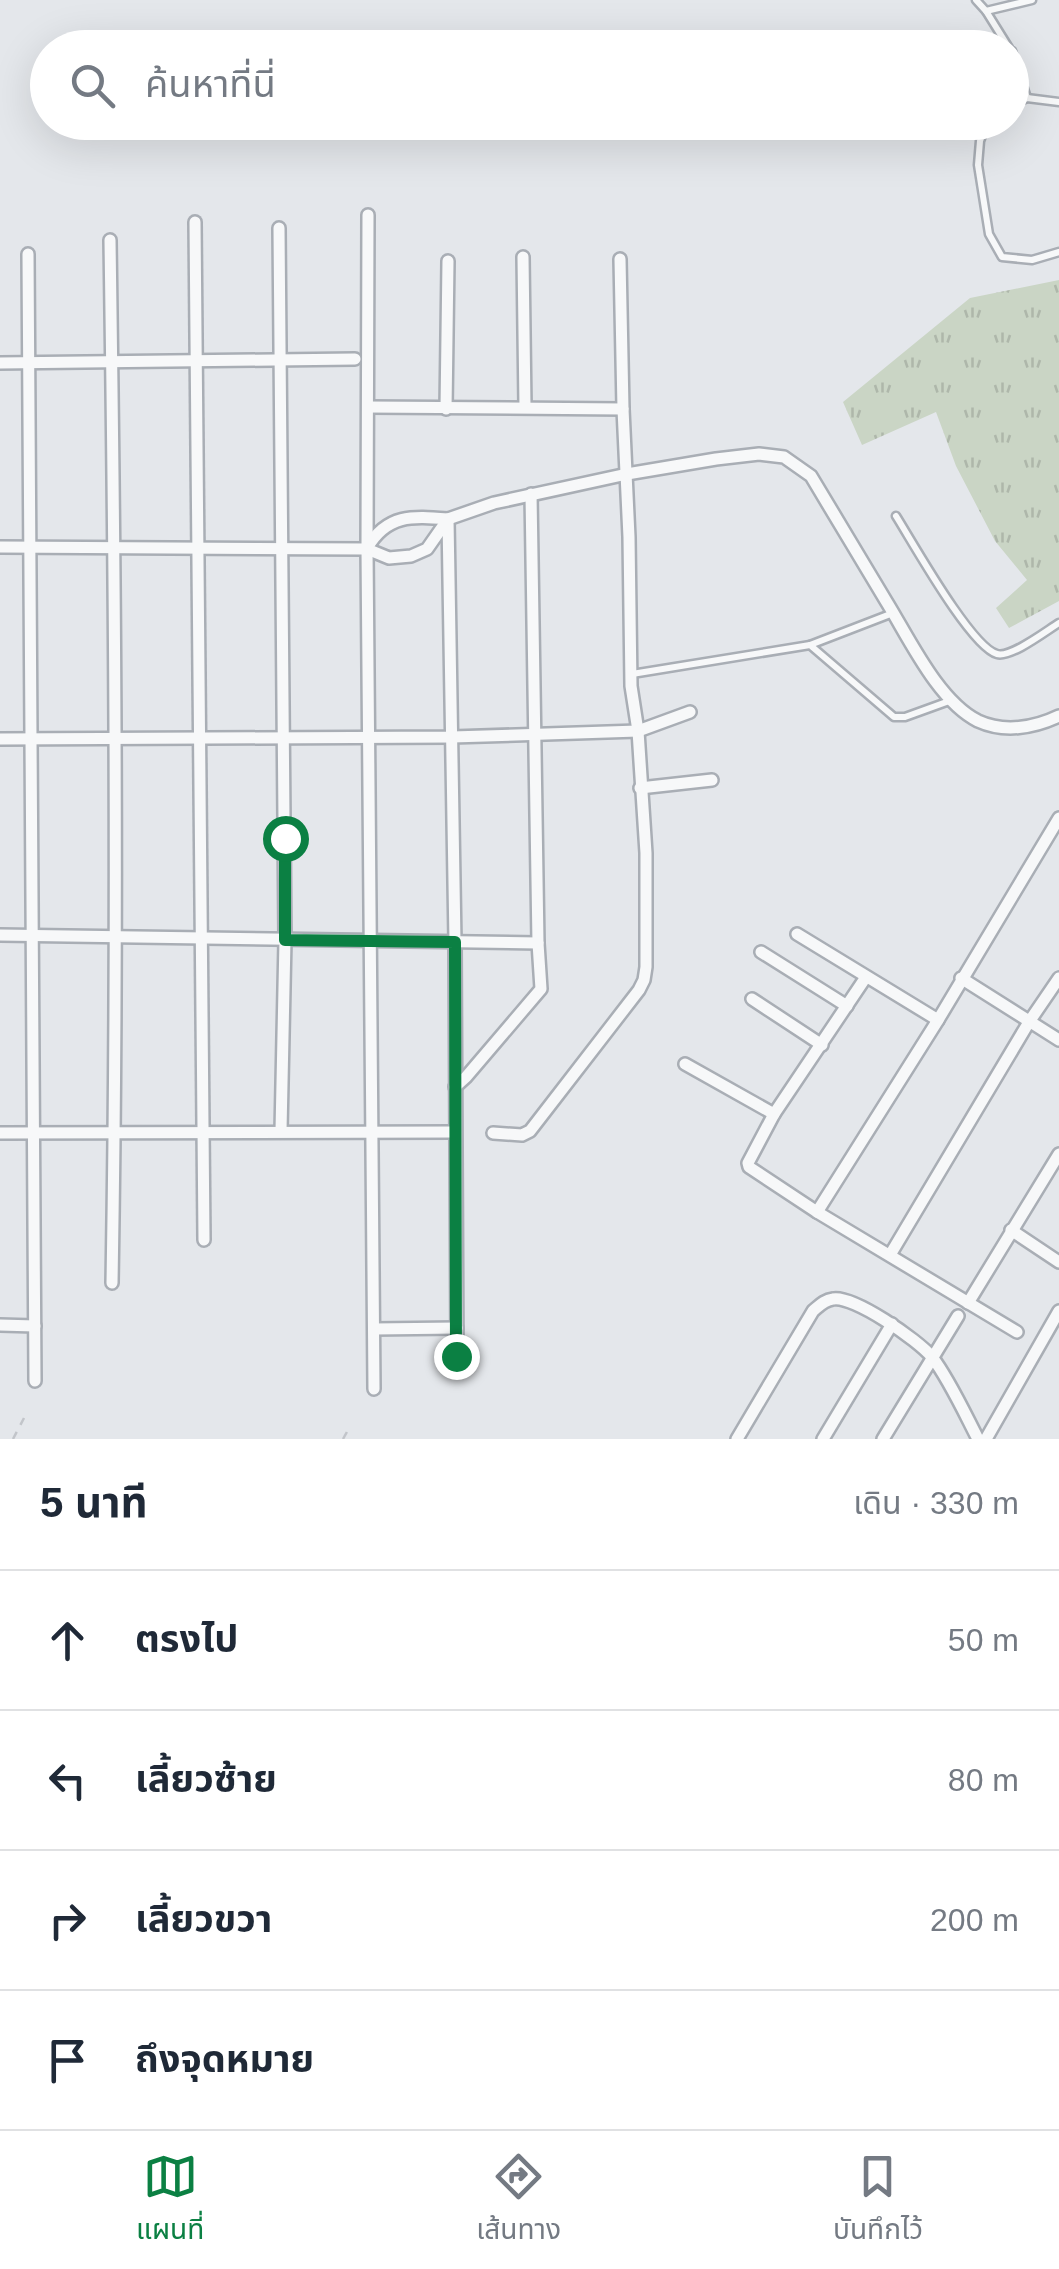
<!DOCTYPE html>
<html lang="th">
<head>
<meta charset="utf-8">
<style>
	:root { --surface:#fff; --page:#f6f6f7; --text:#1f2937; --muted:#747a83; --line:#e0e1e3; --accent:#0b8043 }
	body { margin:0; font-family:Arial,"Noto Sans Thai",sans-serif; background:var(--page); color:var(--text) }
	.stop { position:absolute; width:30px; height:30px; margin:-22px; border:8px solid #0b8043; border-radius:50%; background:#fff }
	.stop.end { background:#0b8043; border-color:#fff; box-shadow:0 2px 10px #0008 }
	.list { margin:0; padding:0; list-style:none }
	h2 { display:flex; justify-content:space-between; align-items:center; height:130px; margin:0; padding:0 40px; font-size:42px }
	h2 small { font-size:32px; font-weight:400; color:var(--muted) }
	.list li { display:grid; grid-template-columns:65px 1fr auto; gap:30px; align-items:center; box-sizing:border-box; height:140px; padding:0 40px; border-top:2px solid var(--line) }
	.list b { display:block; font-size:38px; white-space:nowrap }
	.list em { font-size:32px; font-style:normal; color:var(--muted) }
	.icon { flex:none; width:55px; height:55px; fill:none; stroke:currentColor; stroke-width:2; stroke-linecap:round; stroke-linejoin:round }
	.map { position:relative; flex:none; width:1059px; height:1439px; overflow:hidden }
	.search { position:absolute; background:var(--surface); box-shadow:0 10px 40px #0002; left:30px; right:30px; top:30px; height:110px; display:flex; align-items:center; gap:25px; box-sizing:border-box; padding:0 35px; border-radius:55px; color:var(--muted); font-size:38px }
	.sheet { height:690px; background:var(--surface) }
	nav { display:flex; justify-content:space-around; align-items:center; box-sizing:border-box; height:140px; border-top:2px solid var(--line); background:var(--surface); font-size:28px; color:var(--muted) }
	nav a { display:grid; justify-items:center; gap:5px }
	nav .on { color:var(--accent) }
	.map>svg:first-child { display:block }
	.grass { fill:url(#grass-tufts) }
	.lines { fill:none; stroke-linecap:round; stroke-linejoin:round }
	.lane-casing { stroke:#a9aeb5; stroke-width:11 }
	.street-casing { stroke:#a9aeb5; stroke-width:16 }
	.path { stroke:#c2c5ca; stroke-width:2.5; stroke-dasharray:8 8; stroke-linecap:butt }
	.lane { stroke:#f7f8f9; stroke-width:6 }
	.street { stroke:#f7f8f9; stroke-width:11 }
	.route { stroke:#0b8043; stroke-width:12 }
</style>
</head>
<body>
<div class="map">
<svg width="1059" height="1439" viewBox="0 0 1059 1439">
	<defs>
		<pattern id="grass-tufts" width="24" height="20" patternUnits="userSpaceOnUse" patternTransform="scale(2.5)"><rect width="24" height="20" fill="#cad5c5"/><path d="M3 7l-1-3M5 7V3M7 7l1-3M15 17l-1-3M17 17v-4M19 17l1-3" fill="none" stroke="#aeb7aa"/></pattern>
	</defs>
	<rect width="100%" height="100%" fill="#e4e7eb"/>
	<path class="grass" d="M1059,280v321l-50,27 -13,-20 31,-28 -32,-39 -39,-75 -20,-54 -74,33 -19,-43 127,-104z"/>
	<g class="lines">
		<defs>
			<g id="lane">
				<path d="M976,0l10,11 23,37"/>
				<path d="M986,11l46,-11"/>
				<path d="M1012,51l15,47"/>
				<path d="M1012,105l15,-7 32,4"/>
				<path d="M987,122l-7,19 -2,24 11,69 13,23 30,3 27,-8"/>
				<path d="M896,516c17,27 75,131 101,138 14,4 49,-23 62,-31"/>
				<path d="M810,645l83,-32"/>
				<path d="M632,674l178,-29 84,72h11l47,-17"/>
			</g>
			<g id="street">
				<path d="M368,215l-1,334 7,840"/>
				<path d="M195,222l9,1018"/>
				<path d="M279,228l6,712 -4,191"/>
				<path d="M110,240c5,347 8,695 2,1043"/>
				<path d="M28,254l7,1127"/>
				<path d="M523,257l2,150"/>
				<path d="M0,363l355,-4"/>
				<path d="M368,407l255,2"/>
				<path d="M446,409l2,-148"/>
				<path d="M0,547l367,2 22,9 22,-2 16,-7 21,-30 46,-16 133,-29 89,-15 43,-5 25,3 27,19c25,42 50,83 75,125 23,37 52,100 92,120 26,12 56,7 81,-5"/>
				<path d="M367,548c20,-34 45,-32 81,-29l7,423 2,414"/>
				<path d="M0,739l452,-2 186,-6 52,-19"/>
				<path d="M640,788l72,-8"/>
				<path d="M797,934l141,86"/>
				<path d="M0,935l538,8"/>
				<path d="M761,952l86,54"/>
				<path d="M866,977l-92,137 -26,49 1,4 68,45 200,120"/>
				<path d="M961,978l98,62"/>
				<path d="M752,999l70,46"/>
				<path d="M685,1064l89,50"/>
				<path d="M455,1087l11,-10 75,-88 -3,-46 -7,-449"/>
				<path d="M0,1133l455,-1"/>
				<path d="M493,1133l29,2 8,-4 109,-141 5,-10 2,-13v-114l-8,-122 -7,-45 -2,-149 -6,-128 -3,-150"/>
				<path d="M817,1212l121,-192 121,-202"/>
				<path d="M1011,1230l48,32"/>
				<path d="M890,1255l139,-233 30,-44"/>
				<path d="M968,1303l91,-149"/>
				<path d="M0,1325l35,1"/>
				<path d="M374,1329l83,-1"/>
				<path d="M737,1439l76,-128c6,-5 11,-11 20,-12 20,-4 85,41 99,58 17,22 33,57 46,82"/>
				<path d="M823,1439l69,-115"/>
				<path d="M883,1439l75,-123"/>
				<path d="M986,1439l73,-128"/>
			</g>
		</defs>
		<use href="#lane" class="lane-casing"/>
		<use href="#street" class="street-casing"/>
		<g class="path">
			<path d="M13,1439l11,-21"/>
			<path d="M343,1439l5,-9"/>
		</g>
		<use href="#lane" class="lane"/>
		<use href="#street" class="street"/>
	</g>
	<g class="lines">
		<path class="route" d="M285,838v102l170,2 1,414"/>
	</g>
</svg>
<div class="stop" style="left:285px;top:838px"></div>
<div class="stop end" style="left:456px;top:1356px"></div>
<div class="search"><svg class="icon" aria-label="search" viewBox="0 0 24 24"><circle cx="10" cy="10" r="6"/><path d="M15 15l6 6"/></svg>ค้นหาที่นี่</div>
</div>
<section class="sheet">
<h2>5 นาที<small>เดิน · 330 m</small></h2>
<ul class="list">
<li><svg class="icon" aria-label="ahead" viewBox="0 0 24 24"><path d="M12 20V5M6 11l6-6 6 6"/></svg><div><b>ตรงไป</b></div><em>50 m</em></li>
<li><svg class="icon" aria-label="left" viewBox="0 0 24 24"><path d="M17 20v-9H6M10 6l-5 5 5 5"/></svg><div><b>เลี้ยวซ้าย</b></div><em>80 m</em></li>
<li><svg class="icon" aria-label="right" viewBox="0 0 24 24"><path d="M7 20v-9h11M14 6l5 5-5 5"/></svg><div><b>เลี้ยวขวา</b></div><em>200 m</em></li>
<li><svg class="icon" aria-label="arrive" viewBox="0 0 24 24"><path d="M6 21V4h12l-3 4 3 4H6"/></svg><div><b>ถึงจุดหมาย</b></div></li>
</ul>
</section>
<nav>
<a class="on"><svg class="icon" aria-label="map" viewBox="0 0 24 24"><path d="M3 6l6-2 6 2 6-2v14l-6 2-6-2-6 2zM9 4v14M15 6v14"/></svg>แผนที่</a>
<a><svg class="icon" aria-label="directions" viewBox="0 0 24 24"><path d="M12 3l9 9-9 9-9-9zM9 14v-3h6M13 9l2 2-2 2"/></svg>เส้นทาง</a>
<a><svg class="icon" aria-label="saved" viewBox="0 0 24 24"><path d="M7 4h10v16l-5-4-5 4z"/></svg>บันทึกไว้</a>
</nav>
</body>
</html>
